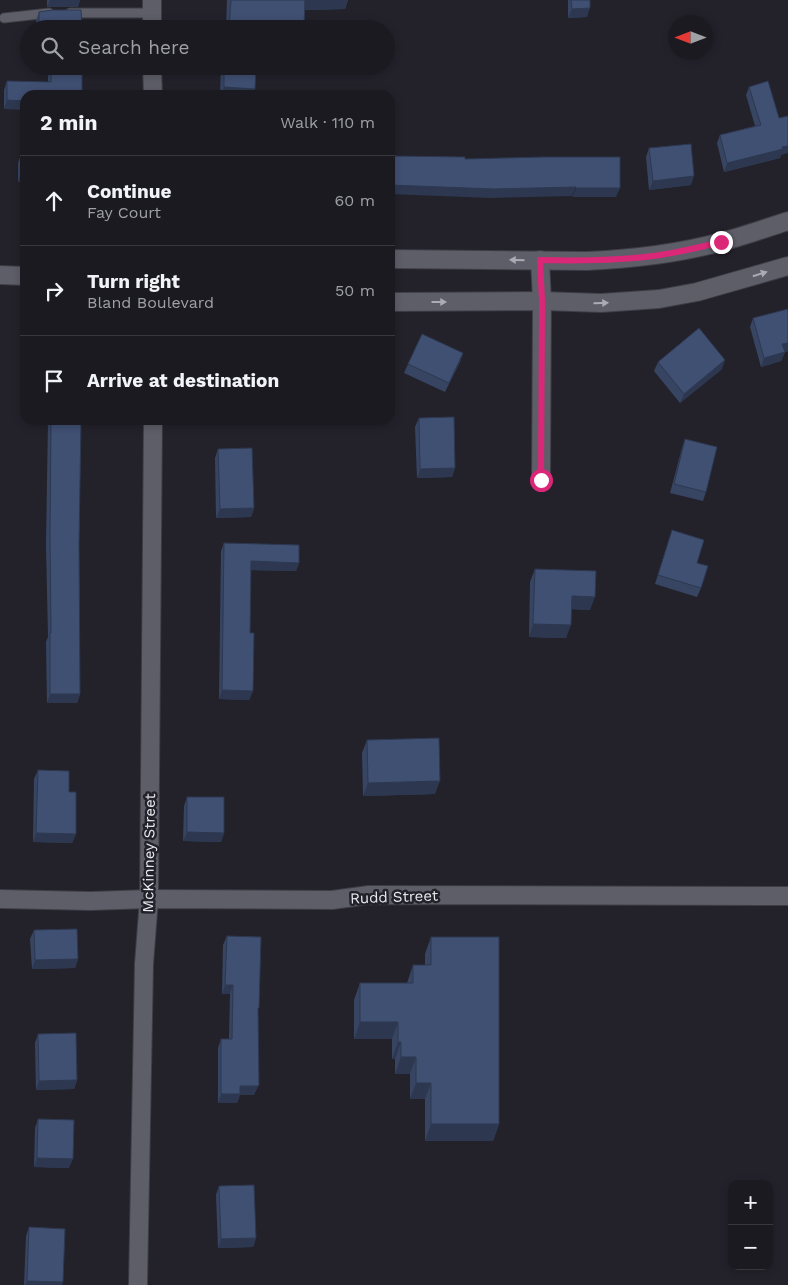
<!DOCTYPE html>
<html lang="en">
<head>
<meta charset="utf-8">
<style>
	:root { --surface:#1a1a20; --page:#27272d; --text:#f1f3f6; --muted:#9fa1a5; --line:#38383e }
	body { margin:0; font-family:"Work Sans",sans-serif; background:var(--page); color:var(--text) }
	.controls { position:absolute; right:15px; bottom:15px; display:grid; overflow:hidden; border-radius:10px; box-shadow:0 2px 8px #0003 }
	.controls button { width:45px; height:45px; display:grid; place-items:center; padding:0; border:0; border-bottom:1px solid var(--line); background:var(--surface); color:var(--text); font:25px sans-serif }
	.compass { position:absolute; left:668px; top:15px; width:45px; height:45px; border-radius:50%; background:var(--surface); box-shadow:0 2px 8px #0003; rotate:270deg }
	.stop { position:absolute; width:15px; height:15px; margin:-11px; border:4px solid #db2777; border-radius:50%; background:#fff }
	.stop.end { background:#db2777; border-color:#fff; box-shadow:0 1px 5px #0008 }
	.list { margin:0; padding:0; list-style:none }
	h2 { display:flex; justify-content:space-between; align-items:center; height:65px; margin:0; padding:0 20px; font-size:21px }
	h2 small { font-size:16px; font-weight:400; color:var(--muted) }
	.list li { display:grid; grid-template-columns:32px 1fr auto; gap:15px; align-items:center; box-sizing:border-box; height:90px; padding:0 20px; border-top:1px solid var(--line) }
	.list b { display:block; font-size:19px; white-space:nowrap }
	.list p { margin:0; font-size:16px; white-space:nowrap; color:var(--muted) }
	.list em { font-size:16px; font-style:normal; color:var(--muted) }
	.icon { flex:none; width:28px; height:28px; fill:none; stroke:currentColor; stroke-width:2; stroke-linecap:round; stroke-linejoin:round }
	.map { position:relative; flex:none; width:788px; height:1285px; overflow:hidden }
	.search { position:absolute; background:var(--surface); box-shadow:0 2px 8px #0003; left:20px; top:20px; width:375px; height:55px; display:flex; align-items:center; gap:12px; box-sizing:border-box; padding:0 18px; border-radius:28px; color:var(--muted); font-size:19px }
	.panel { position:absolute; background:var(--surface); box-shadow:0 2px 8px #0003; left:20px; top:90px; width:375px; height:335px; border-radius:15px }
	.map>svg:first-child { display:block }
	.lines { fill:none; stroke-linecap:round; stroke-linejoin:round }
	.lane-casing { stroke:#3d3d45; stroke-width:11 }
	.street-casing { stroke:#3d3d45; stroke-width:20 }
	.lane { stroke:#5e5e69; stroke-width:9 }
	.street { stroke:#5e5e69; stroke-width:18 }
	.wall { fill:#374563 }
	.shaded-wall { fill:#2d3850 }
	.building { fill:#405073; stroke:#2d3850 }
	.oneway { fill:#ababb4 }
	.route { stroke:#db2777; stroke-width:6 }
	.labels { text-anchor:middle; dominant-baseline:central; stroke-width:5; stroke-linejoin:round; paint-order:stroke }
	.street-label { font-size:15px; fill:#eaeaf1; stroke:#23222b }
</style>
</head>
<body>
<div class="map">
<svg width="788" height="1285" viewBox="0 0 788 1285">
	<rect width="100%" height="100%" fill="#23222b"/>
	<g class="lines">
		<defs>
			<g id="lane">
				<path d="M70,13h82"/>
				<path d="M4,18l45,-5"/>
			</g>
			<g id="street">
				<path d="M152,0v29"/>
				<path d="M152,66l1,29"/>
				<path d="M390,259l197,2c45,-2 90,-7 134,-19 23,-6 45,-14 67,-21"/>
				<path d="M540,260l2,41 -1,179"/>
				<path d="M0,275l25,1"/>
				<path d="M390,302l152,-1 59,2 58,-4 38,-7 91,-26"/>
				<path d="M0,899l91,2 58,-2 183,1 37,-5 419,1"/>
				<path d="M138,1285l6,-321 5,-65 4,-479"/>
			</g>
		</defs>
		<use href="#lane" class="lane-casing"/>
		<use href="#street" class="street-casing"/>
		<use href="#lane" class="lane"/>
		<use href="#street" class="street"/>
	</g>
	<g class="wall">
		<path d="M47,0h33l-2,7h-31z"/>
		<path d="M227,0h121l-3,9 -40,1 -1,16 -1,3h-77z"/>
		<path d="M568,0h22l-3,17 -19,1z"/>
		<path d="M39,12l43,17h-46v-8z"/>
		<path d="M48,66h34l-78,43v-19l3,-9 41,1z"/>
		<path d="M221,66h35l-4,29h-32z"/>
		<path d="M749,87l32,68 -1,3 -56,14 -7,-29 3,-8 35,-9 -9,-31z"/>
		<path d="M649,148l42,37 -42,5 -3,-33z"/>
		<path d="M21,154l4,28h-7v-19z"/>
		<path d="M788,309v42l-3,1 -4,9 -20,6 -11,-40 3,-9z"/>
		<path d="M463,353l-3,9 -15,30 -41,-19 4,-9z"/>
		<path d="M658,362l64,7 -42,34 -26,-32z"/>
		<path d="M419,418l36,50 -3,9 -35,1 -2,-51z"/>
		<path d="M48,420h33l-2,124 1,150 -3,9h-30l-1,-61 2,-5 -2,-92z"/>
		<path d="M685,439l21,53 -3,9 -33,-8 12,-45z"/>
		<path d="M218,449l36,59 -3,9 -35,1 -1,-60z"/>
		<path d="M672,530l25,33 4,25 -4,9 -42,-13z"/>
		<path d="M224,543l75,20 -3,8 -45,-1 -1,63 3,58 -4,9 -30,-1 2,-148z"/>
		<path d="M535,569l55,41 -18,-1 -6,29 -37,-1 1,-55z"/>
		<path d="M367,740l68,54 -72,2 -1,-43z"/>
		<path d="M38,770l31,22 7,42 -4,9 -39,-1 1,-63z"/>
		<path d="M187,797l37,36 -3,9 -38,-1 1,-35z"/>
		<path d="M34,930l44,29 -3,9 -43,1 -2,-30z"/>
		<path d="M227,936l31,77 -4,82h-14l-3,8h-19v-55l3,-9h8l1,-45h-8l1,-49z"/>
		<path d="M431,937l68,187 -6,17h-68v-42h-15v-25h-15v-15h-3v-20h-38v-39l6,-17h47l6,-18h12v-11z"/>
		<path d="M38,1034l39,46 -3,9 -38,1 -1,-47z"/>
		<path d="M38,1119l31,49 -35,-1 1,-39z"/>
		<path d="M219,1186l37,52 -3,9 -35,1 -2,-53z"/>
		<path d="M29,1227l34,55 -1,3h-38l2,-49z"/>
	</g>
	<g class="shaded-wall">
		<path d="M50,0h30l-2,7h-31z"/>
		<path d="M305,0h43l-3,9 -44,1z"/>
		<path d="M590,8l-3,9 -19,1 4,-9z"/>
		<path d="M257,24l47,2 -1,3h-47z"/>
		<path d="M224,87l31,2 -3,6h-31z"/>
		<path d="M7,100l18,1v9l-21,-1z"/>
		<path d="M788,146v7l-7,2 -1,3 -56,14 3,-9z"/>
		<path d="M21,173h4v9h-7z"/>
		<path d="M694,176l-3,9 -42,5 4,-9z"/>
		<path d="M390,185l186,2 -4,9 -81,2 -101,-4z"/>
		<path d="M576,188h44l-4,9h-44z"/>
		<path d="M788,343v8l-9,2 3,-9z"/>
		<path d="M785,352l-4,9 -20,6 3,-9z"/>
		<path d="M463,353l-3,9 -15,30 4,-9z"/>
		<path d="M725,360l-3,9 -42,34 4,-9z"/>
		<path d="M455,468l-3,9 -35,1 3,-9z"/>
		<path d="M254,508l-3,9 -35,1 4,-9z"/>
		<path d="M251,561l48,2 -3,8 -48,-1z"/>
		<path d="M572,596l23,1 -5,13 -23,-1z"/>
		<path d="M533,624l38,1 -5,13 -37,-1z"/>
		<path d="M222,690l31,1 -4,9 -30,-1z"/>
		<path d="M50,694h30l-3,9h-30z"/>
		<path d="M440,781l-5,13 -72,2 5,-13z"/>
		<path d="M187,832l37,1 -3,9 -38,-1z"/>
		<path d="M36,833l40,1 -4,9 -39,-1z"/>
		<path d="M78,959l-3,9 -43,1 3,-9z"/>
		<path d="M225,985h8l-3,9h-8z"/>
		<path d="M360,1022h38l-6,17h-38z"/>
		<path d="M398,1042h3l-6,17h-3z"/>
		<path d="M401,1057h15l-6,17h-15z"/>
		<path d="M77,1080l-3,9 -38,1 3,-9z"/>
		<path d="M416,1083h15l-6,16h-15z"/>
		<path d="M259,1085l-5,10h-14l-3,8h-19l3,-9 19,-8z"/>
		<path d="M431,1124h68l-6,17h-68z"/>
		<path d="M37,1158l36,1 -4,9 -35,-1z"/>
		<path d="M256,1238l-3,9 -35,1 3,-9z"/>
		<path d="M27,1281l36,1 -1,3h-37z"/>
	</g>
	<g class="building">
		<path d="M231,0h74l-1,26 -47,-2v5h-28z"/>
		<path d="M571,0h19v8l-18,1z"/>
		<path d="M53,10h28l1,19h-43v-17z"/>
		<path d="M51,66h31v29h-57v6l-18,-1v-19l44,1z"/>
		<path d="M224,66h32l-1,23 -31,-2z"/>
		<path d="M768,81l11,37 9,-2v30l-6,1 1,2 -56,14 -7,-28 41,-10 -12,-38z"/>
		<path d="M691,144l3,32 -41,5 -4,-33z"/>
		<rect x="21" y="154" width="4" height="19"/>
		<path d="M390,156l75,1v2l79,-2h76v31h-44v-1l-82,2 -104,-4z"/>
		<path d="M788,309v34l-6,1 3,8 -21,6 -11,-40z"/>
		<path d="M699,328l26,32 -41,34 -26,-32z"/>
		<path d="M422,334l41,19 -14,30 -41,-19z"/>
		<path d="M454,417l1,51 -35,1 -1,-51z"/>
		<path d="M51,420h30l-2,124 1,150h-30v-61h1l-1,-97z"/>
		<path d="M685,439l32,8 -11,45 -32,-8z"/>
		<path d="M252,448l2,60 -34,1 -2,-60z"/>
		<path d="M672,530l32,10 -7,23 11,3 -7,22 -43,-13z"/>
		<path d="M224,543l75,2v18l-48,-2 -1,72h4l-1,58 -31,-1z"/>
		<path d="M535,569l61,2 -1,26 -23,-1 -1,29 -38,-1z"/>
		<path d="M439,738l1,43 -72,2 -1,-43z"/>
		<path d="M38,770l31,1v21h7v42l-40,-1z"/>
		<path d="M187,797h37v36l-37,-1z"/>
		<path d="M77,929l1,30 -43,1 -1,-30z"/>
		<path d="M227,936l34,1 -2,71h-1l1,77 -1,1h-18v8h-19v-55h11l1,-54h-8z"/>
		<path d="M431,937h68v187h-68v-41h-15v-26h-15v-15h-3v-20h-38v-39h53v-18h18z"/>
		<path d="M76,1033l1,47 -38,1 -1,-47z"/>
		<path d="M38,1119l36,1 -1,39 -36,-1z"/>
		<path d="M254,1185l2,53 -35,1 -2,-53z"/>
		<path d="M29,1227l36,2 -2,53 -36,-1z"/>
	</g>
	<defs><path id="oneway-solid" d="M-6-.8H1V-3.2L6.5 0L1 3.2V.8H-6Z" transform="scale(1.25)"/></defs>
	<g class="oneway">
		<use href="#oneway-solid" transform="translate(517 260) rotate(-179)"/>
		<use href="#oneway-solid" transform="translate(760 274) rotate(-17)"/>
		<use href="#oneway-solid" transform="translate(439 302)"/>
		<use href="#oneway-solid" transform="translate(601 303) rotate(-1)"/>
	</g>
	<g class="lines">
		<path class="route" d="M541,480l1,-179 -2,-41c40,1 80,1 120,-5 20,-3 41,-8 61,-13"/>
	</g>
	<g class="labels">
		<g class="street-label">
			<text transform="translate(149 853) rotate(-89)">McKinney Street</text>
			<text transform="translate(394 897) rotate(-2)">Rudd Street</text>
		</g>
	</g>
</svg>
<div class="controls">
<button>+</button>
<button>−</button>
</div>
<svg class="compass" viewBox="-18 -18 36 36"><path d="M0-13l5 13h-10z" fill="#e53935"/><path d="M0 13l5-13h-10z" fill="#9fa1a5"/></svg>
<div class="stop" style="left:541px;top:480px"></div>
<div class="stop end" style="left:721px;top:242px"></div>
<div class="search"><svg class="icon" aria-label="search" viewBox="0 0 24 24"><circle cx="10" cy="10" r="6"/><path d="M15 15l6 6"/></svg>Search here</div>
<section class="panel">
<h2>2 min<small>Walk · 110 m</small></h2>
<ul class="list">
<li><svg class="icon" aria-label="ahead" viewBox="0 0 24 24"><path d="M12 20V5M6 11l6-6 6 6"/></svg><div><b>Continue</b><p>Fay Court</p></div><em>60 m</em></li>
<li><svg class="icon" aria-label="right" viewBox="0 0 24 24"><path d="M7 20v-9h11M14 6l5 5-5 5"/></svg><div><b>Turn right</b><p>Bland Boulevard</p></div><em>50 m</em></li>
<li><svg class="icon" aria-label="arrive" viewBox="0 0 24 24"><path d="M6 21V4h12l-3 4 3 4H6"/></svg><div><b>Arrive at destination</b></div></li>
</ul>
</section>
</div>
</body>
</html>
